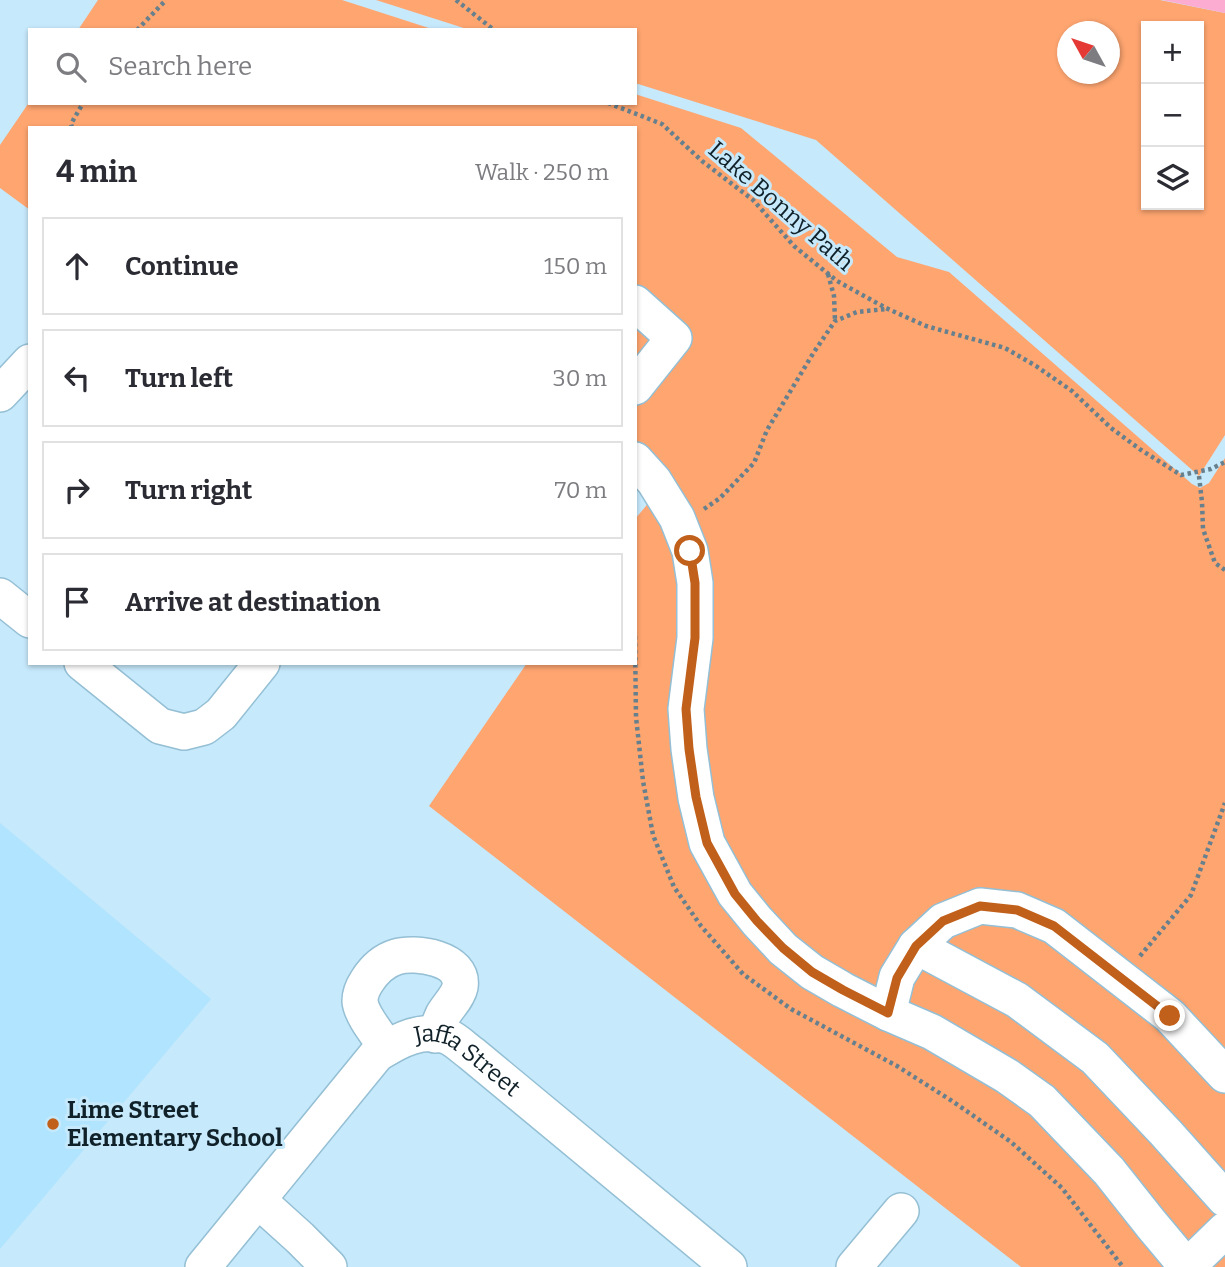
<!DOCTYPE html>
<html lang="en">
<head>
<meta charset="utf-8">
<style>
	:root { --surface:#fff; --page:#f2f2f3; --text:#2b2b33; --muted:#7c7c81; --line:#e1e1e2 }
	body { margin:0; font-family:Bitter,serif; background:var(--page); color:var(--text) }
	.controls { position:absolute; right:21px; top:21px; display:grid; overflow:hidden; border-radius:0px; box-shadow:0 2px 5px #0004 }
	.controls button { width:63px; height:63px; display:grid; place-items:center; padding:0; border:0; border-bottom:2px solid var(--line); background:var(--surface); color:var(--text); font:35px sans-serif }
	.compass { position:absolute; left:1057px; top:21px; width:63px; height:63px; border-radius:50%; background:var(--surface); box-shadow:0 2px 5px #0004; rotate:310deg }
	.stop { position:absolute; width:21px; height:21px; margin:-16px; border:5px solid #c0601b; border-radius:50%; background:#fff }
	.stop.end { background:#c0601b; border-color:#fff; box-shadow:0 2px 7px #0008 }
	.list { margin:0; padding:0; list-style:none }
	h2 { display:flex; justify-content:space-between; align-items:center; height:91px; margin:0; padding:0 28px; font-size:30px }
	h2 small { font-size:23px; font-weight:400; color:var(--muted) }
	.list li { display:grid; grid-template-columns:46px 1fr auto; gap:21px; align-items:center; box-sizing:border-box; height:98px; margin:0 14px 14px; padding:0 14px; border:2px solid var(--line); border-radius:0px }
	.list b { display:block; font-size:26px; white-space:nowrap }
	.list em { font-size:23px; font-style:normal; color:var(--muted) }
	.icon { flex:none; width:38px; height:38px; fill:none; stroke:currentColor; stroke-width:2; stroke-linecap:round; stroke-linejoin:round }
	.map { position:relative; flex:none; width:1225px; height:1267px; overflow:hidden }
	.search { position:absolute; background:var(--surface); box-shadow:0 2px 5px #0004; left:28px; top:28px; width:609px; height:77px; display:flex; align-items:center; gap:18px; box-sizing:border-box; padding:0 24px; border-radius:0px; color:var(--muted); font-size:26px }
	.panel { position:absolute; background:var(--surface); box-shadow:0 2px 5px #0004; left:28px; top:126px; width:609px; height:539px; border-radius:0px }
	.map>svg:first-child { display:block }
	.built { fill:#b0e4ff }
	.green { fill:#fea570; fill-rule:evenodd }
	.water { fill:#fdacd1 }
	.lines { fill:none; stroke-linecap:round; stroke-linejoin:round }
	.minor-casing { stroke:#94bfd4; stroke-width:38 }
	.path { stroke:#67808d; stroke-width:4.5; stroke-dasharray:3.5 3.5; stroke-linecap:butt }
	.minor { stroke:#fff; stroke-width:35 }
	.route { stroke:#c0601b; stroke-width:9 }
	.poi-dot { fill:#c0601b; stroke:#c6e9fb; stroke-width:2.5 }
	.labels { text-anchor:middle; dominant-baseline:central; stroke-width:6; stroke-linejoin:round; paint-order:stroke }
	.street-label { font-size:24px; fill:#102129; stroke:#c6e9fb }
	.poi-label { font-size:24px; font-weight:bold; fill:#102129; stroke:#c6e9fb; text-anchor:start }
</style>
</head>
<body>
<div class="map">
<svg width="1225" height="1267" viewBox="0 0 1225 1267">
	<rect width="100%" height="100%" fill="#c6e9fb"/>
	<path class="built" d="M0,823l211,176 -211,250z"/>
	<g class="green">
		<path d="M98,0h244l93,30h-357z"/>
		<path d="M376,0h784l65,13v422l-26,41 -383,-336 -181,-57v-53h-165zM1146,26h53v179h-53zM1068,32h42v42h-42z"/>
		<path d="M635,94l106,34 156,129 52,15 243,212 8,4 9,-5 16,-25v809h-204l-592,-461 98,-143h108v-144l33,-39 -33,-25v-327h-605v82l-30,-22v-43l30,-44v2h605z"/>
	</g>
	<path class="water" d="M1160,0h65v13l-63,-13z"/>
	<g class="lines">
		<defs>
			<g id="minor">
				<path d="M635,303l39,35 -39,49"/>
				<path d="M0,394l30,-32"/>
				<path d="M635,460l19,21 23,37 13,33 5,32v55l-9,71 3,40 7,49 11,45 28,51 22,27 26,28 29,23 31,18 45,23 44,19 75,44 35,25 67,70 42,53 36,43"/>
				<path d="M0,596l30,24"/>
				<path d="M82,663l78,63 24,6 20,-5 17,-13 41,-51"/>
				<path d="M916,946l101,54 78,58 71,75 59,66"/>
				<path d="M888,1013l9,-36 19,-31 27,-25 37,-15 37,4 37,16 116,90 55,59"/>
				<path d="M387,1048c-8,-12 -26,-33 -27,-47 0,-7 3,-14 7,-20 7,-11 16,-20 29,-24 19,-6 69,1 64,30 -2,10 -12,19 -17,28 -3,6 -5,13 -8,20"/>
				<path d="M259,1201l41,37 29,29"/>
				<path id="s1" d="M203,1267l174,-213c22,-14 46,-27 72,-17 8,4 16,12 23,17l257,213"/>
				<path d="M854,1267l47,-56"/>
				<path d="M1187,1267l38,-37"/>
			</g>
		</defs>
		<use href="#minor" class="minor-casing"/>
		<g class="path">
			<path d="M456,0l38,30"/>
			<path d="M137,30l29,-30"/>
			<path d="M608,103l54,21 40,37 51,39 41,46 43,35 49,27 40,18 79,22 31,18 36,25 39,37 30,22 40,25 30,-6 14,-7"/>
			<path d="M72,128l-1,-4 12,-21"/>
			<path d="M828,274l6,22 1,25"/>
			<path d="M1199,476l3,26 1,27 12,34 10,7"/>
			<path d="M704,509l16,-11 34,-35 13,-33 47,-78 21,-31 22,-9 29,-3"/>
			<path d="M635,636l1,81 7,64 10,54 21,52 27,39 42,48 48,35 106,57 55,35 59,41 51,46 61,79"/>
			<path d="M1140,956l51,-61 34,-92"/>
		</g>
		<use href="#minor" class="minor"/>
	</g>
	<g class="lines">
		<path class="route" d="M690,551l5,32v55l-9,71 3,40 7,48 11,46 28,51 22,27 26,27 29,24 31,18 45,23 9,-35 19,-32 27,-25 37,-15 37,4 37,16 116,90"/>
	</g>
	<circle class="poi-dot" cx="53" cy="1124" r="7"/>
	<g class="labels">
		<g class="street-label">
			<text transform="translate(781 206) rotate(41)">Lake Bonny Path</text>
			<text stroke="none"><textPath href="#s1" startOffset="378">Jaffa Street</textPath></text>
		</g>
		<g class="poi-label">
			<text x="67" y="1110">Lime Street<tspan x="67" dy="28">Elementary School</tspan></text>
		</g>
	</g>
</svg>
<div class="controls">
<button>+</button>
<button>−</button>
<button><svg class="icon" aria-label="layers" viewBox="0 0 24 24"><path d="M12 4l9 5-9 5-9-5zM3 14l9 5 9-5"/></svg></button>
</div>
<svg class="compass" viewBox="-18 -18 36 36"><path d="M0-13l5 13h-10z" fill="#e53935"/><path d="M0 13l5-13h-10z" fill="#7c7c81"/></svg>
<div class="stop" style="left:690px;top:551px"></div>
<div class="stop end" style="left:1170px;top:1016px"></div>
<div class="search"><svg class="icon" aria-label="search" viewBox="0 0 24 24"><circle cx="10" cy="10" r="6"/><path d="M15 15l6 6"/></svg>Search here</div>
<section class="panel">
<h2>4 min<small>Walk · 250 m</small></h2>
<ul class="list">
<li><svg class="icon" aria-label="ahead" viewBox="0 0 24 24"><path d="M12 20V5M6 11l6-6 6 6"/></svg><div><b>Continue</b></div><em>150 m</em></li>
<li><svg class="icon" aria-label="left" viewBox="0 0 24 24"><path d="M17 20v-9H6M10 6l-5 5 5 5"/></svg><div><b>Turn left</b></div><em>30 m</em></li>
<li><svg class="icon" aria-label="right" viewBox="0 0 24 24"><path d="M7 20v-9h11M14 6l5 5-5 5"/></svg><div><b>Turn right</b></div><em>70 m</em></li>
<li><svg class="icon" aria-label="arrive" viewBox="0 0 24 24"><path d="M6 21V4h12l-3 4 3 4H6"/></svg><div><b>Arrive at destination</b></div></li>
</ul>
</section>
</div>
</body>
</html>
